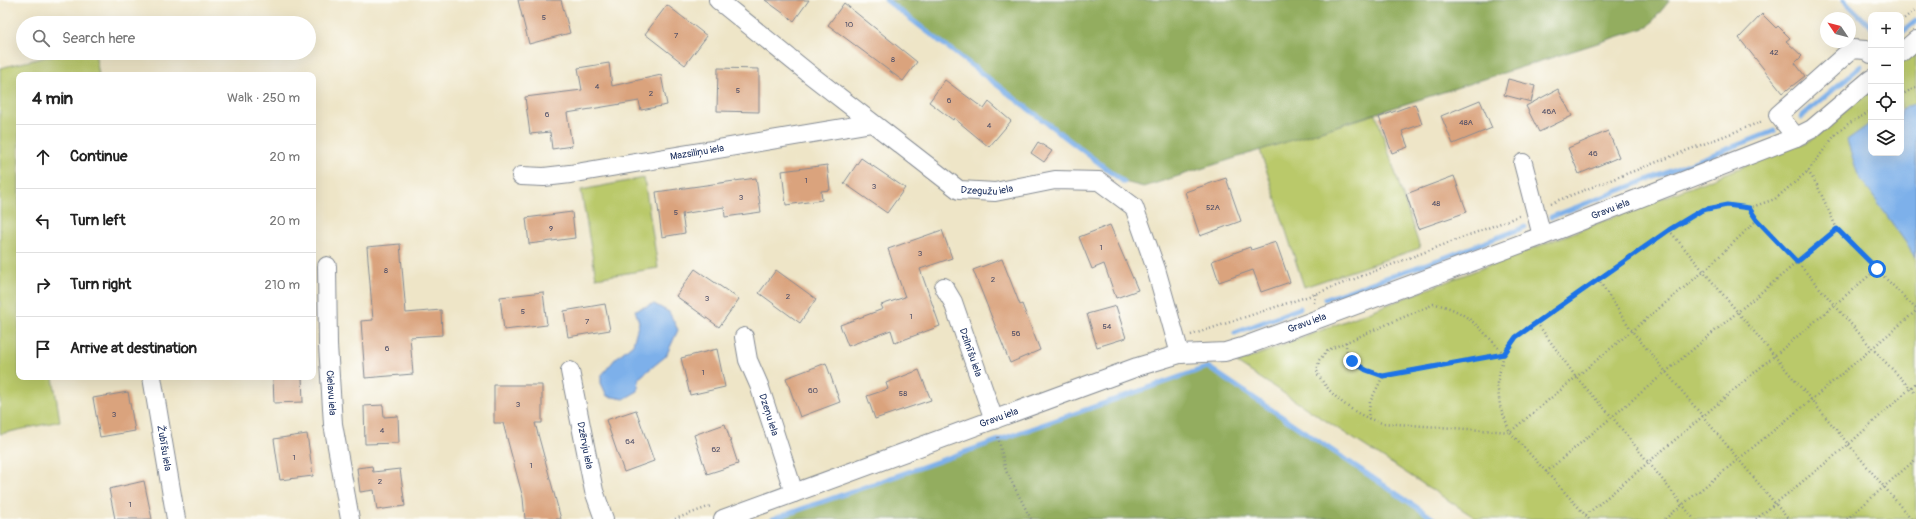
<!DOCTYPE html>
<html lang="en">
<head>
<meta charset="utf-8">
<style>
	:root { --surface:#fff; --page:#f6f6f6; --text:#222; --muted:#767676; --line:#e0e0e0 }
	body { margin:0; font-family:Pangolin,sans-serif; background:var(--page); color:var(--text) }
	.controls { position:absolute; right:12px; top:12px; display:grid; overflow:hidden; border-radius:8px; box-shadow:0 4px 16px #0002 }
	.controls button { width:36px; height:36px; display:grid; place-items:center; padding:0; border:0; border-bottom:1px solid var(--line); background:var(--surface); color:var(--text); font:20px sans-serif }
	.compass { position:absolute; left:1820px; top:12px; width:36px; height:36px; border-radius:50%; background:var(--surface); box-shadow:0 4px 16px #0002; rotate:305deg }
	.stop { position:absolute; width:12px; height:12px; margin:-9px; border:3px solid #1a73e8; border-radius:50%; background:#fff }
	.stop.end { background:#1a73e8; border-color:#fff; box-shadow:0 1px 4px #0008 }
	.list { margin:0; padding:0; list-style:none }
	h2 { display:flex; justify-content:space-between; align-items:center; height:52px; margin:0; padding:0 16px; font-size:17px }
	h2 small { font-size:13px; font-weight:400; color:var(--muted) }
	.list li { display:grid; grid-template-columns:26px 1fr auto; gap:12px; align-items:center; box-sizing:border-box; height:64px; padding:0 16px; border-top:1px solid var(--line) }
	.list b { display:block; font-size:15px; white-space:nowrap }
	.list em { font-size:13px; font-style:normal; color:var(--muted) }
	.icon { flex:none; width:22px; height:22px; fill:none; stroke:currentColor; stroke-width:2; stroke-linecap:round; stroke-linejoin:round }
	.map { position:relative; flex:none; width:1916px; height:519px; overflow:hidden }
	.search { position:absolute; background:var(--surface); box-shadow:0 4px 16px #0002; left:16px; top:16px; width:300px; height:44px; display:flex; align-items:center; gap:10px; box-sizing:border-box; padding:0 14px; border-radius:22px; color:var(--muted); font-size:15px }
	.panel { position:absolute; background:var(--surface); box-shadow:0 4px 16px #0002; left:16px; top:72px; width:300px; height:308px; border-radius:8px }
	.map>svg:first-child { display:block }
	.green { fill:#bac96b; stroke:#6a7c64 }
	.forest { fill:#93ad5f; stroke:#576e5e }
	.water { fill:#7db0ea; stroke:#4c70a4 }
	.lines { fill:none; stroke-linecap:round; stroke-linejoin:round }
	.stream { stroke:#7db0ea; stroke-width:5 }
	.building { fill:#daa37d }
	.street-casing { stroke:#848a92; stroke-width:20 }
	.path { stroke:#848a92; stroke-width:2.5; stroke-dasharray:1 3; stroke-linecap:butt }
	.street { stroke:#fff; stroke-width:18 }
	.route { stroke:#1a73e8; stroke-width:5 }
	.labels { text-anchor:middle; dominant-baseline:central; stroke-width:3.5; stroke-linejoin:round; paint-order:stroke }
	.number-label { font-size:8px; fill:#4b4c66 }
	.street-label { font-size:10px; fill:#1b2f5e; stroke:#fdfcf7 }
</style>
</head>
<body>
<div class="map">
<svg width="1916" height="519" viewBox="0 0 1916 519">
	<rect width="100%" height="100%" fill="#fdfcf7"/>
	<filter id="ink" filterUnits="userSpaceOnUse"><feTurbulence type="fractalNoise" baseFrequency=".025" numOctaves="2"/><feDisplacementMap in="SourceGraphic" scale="8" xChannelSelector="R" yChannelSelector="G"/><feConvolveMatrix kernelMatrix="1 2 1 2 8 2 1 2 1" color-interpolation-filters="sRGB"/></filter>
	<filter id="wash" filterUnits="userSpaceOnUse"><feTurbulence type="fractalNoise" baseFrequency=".012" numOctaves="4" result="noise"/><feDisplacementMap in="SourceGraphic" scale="16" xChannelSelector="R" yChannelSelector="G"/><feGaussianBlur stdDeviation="0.9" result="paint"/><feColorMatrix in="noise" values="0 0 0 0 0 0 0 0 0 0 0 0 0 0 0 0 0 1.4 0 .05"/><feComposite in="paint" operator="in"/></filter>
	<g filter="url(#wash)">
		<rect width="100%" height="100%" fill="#eee5c7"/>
		<g class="green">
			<path d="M1916,51v468h-439l-240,-156 575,-223 59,-51v64h30v-90z"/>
			<path d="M63,53h32l4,22h-80v302h34l7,44 -60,13v-366z"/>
			<path d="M1376,114l44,134 -116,39 -44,-137z"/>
			<path d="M644,178l14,90 -62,10 -15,-88z"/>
		</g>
		<g class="forest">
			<path d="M886,0h784l-22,27 -504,160 -20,-5z"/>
			<path d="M1208,367l226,152h-661l434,-152z"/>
		</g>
		<g class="water">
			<path d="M1916,103v154l-58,-82 -11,-35 24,-17v30h30v-44z"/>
			<path d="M654,304l15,8 9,18 -12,26 -27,22 -1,13 -14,8 -17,-3 -6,-13v-7l15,-18 17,-14 6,-22 -4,-12z"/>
		</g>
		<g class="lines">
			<g class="stream">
				<path d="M886,0l238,182"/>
				<path d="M1844,0l27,27"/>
				<path d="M1901,33l15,-12"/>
				<path d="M1801,117l60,-51"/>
				<path d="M1551,217l223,-86"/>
				<path d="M1325,299l121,-42 79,-30"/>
				<path d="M1235,333l65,-25"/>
				<path d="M773,519l435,-152 226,152"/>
			</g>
		</g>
		<g id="blocks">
			<g class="building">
				<path d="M518,0h43l9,33 -41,11z"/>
				<path d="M765,0h44l-15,21z"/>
				<path d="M844,3l73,59 -14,19 -75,-56z"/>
				<path d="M667,5l40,31 -22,29 -40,-31z"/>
				<path d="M1762,14l14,14 2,-2 12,12 -4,3 16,15 -7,7 10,13 -22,17 -44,-55z"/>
				<path d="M609,63l3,23 49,-11 6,30 -26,5 -2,-9 -72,12 5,33 -20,3 -2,-17 -20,2 -5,-37 57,-7 -4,-22z"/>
				<path d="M718,68l41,1v43l-42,-1z"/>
				<path d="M1508,79l27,7 -4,16 -27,-7z"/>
				<path d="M945,80l39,29 5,-7 22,19 -22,26 -35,-29 -1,2 -24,-18z"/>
				<path d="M1558,89l14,27 -33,16 -13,-26z"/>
				<path d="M1480,100l12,28 -39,16 -12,-28z"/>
				<path d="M1415,104l7,20 -20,7 6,16 -16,6 -13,-36z"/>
				<path d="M1608,131l11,26 -40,17 -11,-26z"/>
				<path d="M1038,142l14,9 -8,11 -13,-9z"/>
				<path d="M861,158l44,30 -18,25 -43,-30z"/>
				<path d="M827,165l3,25 -9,1 1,9 -36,5 -4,-34z"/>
				<path d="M1454,176l13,36 -49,17 -12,-35z"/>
				<path d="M756,178l5,34 -36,5 -1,-10 -42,7 3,19 -23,4 -6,-45z"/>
				<path d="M1226,178l15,43 -41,15 -15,-44z"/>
				<path d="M572,212l3,26 -46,6 -3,-26z"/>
				<path d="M1110,225l28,65 -22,8 -12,-34 -12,5 -13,-32z"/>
				<path d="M942,230l10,28 -32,11 20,57 -45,17 -4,-13 -43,16 -8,-21 43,-16 -2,-4 24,-8 -17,-48z"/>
				<path d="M1276,242l14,40 -29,10 -8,-22 -34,12 -7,-21 38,-14 1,3z"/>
				<path d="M400,244l6,69 35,-3 1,25 -32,2 3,37 -48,4 -4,-57 12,-1 -6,-73z"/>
				<path d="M1002,259l18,46 2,-1 18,46 -30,13 -37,-93z"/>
				<path d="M695,269l44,30 -20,28 -43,-31z"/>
				<path d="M776,270l40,29 -16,24 -41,-30z"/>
				<path d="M543,292l4,33 -43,5 -4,-33z"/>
				<path d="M605,304l5,26 -42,7 -4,-26z"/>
				<path d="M1116,306l10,32 -29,9 -10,-33z"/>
				<path d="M717,349l8,38 -35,8 -9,-37z"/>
				<path d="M826,363l14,39 -40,15 -14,-39z"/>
				<path d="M919,370l12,30 -56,19 -8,-23 21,-7 -2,-6z"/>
				<path d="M273,377h29l1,25 -29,1z"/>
				<path d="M494,385h48v38h-7l26,96h-36l-2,-21 -20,-75h-9z"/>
				<path d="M128,392l7,39 -35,6 -7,-39z"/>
				<path d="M383,405l1,12 14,-1 1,27 -34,1 -1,-38z"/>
				<path d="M636,410l18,51 -30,11 -18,-52z"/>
				<path d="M725,424l13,40 -31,10 -13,-39z"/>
				<path d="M307,434l6,42 -33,4 -6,-41z"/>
				<path d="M372,466l1,6 27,-3 5,37 -28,4 -3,-20 -14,2 -3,-24z"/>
				<path d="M144,481l8,38h-37l-6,-30z"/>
			</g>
		</g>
	</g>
	<g filter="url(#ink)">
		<use href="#blocks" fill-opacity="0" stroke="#848a92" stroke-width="1"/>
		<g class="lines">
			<defs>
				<g id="street">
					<path id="s1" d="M718,0l94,76 147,114 36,2 60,-12 44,1 35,26 22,62 24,85"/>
					<path d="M1901,53l15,-13"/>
					<path d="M1796,137l-18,-22 74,-66 14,1 5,4"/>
					<path d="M1523,163l19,73"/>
					<path id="s2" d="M521,176l23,1 26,-3 302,-51"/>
					<path id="s3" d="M327,266l1,79 5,79 17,95"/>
					<path id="s4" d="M944,287l9,15 41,118"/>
					<path id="s5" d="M744,337l4,23 11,25 35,108"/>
					<path id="s6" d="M570,371l24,120 10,28"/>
					<path id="s7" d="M152,377l24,142"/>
					<path id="s8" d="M723,519l414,-152 43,-13 45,-2 20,-6 297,-110 254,-99 16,-8 59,-50"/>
				</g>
			</defs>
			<use href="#street" class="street-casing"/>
			<g class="path">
				<path d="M1901,21l15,-12"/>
				<path d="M1901,95l15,-8"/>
				<path d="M1808,171l9,14 20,44 79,80"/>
				<path d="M1551,203l212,-82"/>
				<path d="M1757,220l40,42 74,85 45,47"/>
				<path d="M1669,230l242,289"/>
				<path d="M1598,279l34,52 156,188"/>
				<path d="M1314,303l1,-9"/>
				<path d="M1537,323l39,54 36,40 82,102"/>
				<path d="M1191,335l124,-41 204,-78"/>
				<path d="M1346,342c-1,22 19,28 37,34"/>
				<path d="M1504,354c-21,-23 -38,-45 -70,-50l-106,46 -9,10 -2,13c15,25 37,42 65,50l128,9 194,-161 53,-51 -8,-12"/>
				<path d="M1368,419l2,-17 13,-26 120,-22"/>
				<path d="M998,437l8,34 25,48"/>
				<path d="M1546,472l291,-243"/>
				<path d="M1586,515l291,-246"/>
				<path d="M675,519l36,-13"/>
				<path d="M1589,519l-79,-87 -10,-26 -3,-23 7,-29 12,-17 153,-107 33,-20 25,-5 22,3 26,-9 33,-28 27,-36 13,-11 23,-13"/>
				<path d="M1665,519l146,-119 105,-89"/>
				<path d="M1756,519l92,-74 68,-62"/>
				<path d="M1847,519l69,-60"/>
			</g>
			<use href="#street" class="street"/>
		</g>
	</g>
	<g class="lines" filter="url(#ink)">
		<path class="route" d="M1352,361l14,9 17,6 121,-22 12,-17 153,-107 33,-20 25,-5 22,3 8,12 40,42 40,-33 40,40"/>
	</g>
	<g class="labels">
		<g class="number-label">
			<text x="544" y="17">5</text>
			<text x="849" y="24">10</text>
			<text x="676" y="35">7</text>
			<text x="1774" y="52">42</text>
			<text x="893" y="59">8</text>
			<text x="597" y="86">4</text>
			<text x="738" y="90">5</text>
			<text x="651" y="93">2</text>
			<text x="949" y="100">6</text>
			<text x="1549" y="111">46A</text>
			<text x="547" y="114">6</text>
			<text x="1466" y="122">48A</text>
			<text x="989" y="125">4</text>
			<text x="1593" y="153">46</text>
			<text x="806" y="180">1</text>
			<text x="874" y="186">3</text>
			<text x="741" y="197">3</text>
			<text x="1436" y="203">48</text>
			<text x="1213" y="207">52A</text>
			<text x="676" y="212">5</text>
			<text x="551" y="228">9</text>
			<text x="1101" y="247">1</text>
			<text x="920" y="253">3</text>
			<text x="386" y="270">8</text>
			<text x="993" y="279">2</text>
			<text x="788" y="296">2</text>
			<text x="707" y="298">3</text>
			<text x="523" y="311">5</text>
			<text x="911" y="316">1</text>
			<text x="587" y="321">7</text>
			<text x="1107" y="326">54</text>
			<text x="1016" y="333">56</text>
			<text x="387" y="348">6</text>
			<text x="703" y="372">1</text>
			<text x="813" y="390">60</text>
			<text x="903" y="393">58</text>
			<text x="518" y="404">3</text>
			<text x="114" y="414">3</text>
			<text x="382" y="430">4</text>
			<text x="630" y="441">64</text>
			<text x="716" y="449">62</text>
			<text x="294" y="457">1</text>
			<text x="531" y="465">1</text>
			<text x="380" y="481">2</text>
			<text x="130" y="504">1</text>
		</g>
		<g class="street-label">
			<text stroke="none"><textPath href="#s2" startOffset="178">Mazsiliņu iela</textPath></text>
			<text stroke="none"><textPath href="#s1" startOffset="335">Dzegužu iela</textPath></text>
			<text stroke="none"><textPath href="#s8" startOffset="942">Gravu iela</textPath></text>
			<text stroke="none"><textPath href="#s8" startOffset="618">Gravu iela</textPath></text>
			<text stroke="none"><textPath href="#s4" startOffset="71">Dzilnīšu iela</textPath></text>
			<text stroke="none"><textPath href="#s3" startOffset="127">Cielavu iela</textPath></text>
			<text stroke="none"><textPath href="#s5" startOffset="82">Dzeņu iela</textPath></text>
			<text stroke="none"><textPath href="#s8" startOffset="294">Gravu iela</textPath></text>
			<text stroke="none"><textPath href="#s6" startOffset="76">Dzērvju iela</textPath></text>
			<text stroke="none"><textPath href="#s7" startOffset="72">Žubīšu iela</textPath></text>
		</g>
	</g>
</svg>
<div class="controls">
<button>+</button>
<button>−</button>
<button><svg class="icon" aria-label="locate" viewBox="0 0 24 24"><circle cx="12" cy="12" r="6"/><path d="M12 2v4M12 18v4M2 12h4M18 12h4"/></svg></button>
<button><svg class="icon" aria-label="layers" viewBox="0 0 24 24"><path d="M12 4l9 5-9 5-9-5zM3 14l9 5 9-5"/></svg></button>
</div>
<svg class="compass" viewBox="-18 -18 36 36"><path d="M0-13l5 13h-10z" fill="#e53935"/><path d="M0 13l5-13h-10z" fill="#767676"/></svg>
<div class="stop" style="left:1877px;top:269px"></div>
<div class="stop end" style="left:1352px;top:361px"></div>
<div class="search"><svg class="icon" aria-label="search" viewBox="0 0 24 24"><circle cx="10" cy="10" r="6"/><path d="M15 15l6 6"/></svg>Search here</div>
<section class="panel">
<h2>4 min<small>Walk · 250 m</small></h2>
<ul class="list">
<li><svg class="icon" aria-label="ahead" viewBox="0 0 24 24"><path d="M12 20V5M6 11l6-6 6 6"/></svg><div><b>Continue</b></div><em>20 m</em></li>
<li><svg class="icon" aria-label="left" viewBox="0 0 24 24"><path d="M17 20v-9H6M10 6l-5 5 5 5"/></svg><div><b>Turn left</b></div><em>20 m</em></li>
<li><svg class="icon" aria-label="right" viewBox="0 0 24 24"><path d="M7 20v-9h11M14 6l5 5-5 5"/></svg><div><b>Turn right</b></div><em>210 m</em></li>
<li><svg class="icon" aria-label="arrive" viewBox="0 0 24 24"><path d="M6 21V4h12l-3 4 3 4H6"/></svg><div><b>Arrive at destination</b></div></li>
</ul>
</section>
</div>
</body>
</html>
